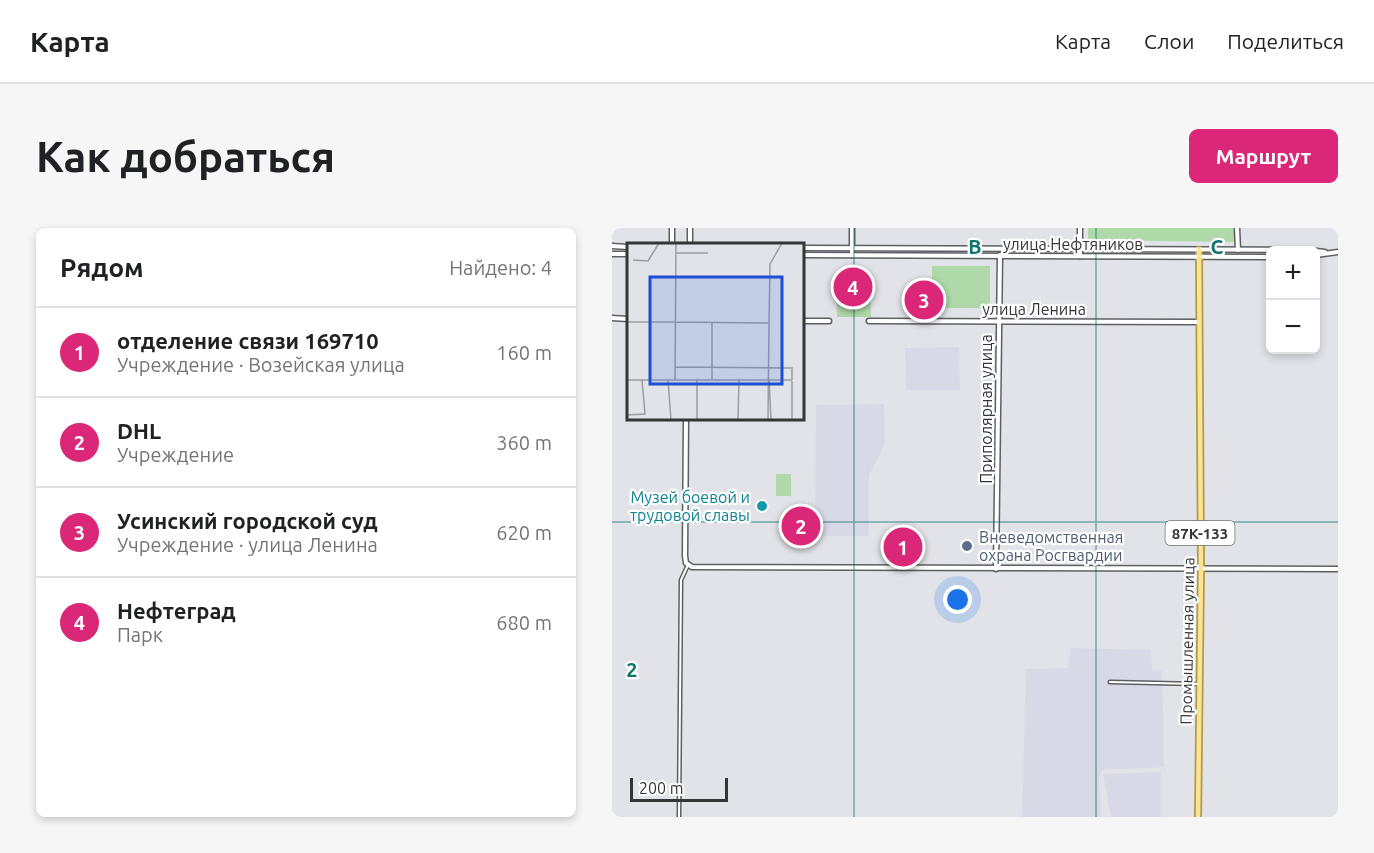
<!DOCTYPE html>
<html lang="ru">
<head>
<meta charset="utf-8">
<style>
	:root { --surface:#fff; --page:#f6f6f6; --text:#202124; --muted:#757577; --line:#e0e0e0; --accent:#db2777 }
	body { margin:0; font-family:Ubuntu,sans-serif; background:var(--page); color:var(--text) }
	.controls { position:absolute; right:18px; top:18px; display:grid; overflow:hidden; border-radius:9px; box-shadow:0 3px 9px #0003 }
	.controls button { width:54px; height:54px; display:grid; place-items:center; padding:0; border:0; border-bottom:2px solid var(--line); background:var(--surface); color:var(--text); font:30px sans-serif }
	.scale { position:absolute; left:18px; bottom:15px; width:98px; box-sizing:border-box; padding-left:6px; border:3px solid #343537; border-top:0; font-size:16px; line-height:21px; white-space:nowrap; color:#343537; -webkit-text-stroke:4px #fff; paint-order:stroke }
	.you { position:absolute; left:346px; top:372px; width:21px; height:21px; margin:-15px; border:4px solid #fff; border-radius:50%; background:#1a73e8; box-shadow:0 0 0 9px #1a73e833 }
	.badge { display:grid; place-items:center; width:39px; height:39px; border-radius:50%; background:var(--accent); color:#fff; font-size:20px; font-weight:700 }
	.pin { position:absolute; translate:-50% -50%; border:3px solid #fff; box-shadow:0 2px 6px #0006 }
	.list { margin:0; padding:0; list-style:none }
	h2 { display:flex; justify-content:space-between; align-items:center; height:78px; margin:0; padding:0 24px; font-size:26px }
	h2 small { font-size:20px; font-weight:400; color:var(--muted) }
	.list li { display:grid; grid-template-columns:39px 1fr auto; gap:18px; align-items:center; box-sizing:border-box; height:90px; padding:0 24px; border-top:2px solid var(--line) }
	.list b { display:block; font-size:22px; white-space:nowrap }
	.list p { margin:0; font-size:20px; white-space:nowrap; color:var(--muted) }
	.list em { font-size:20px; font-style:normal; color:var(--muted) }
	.map { position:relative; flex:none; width:726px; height:589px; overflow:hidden; border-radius:9px }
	header { display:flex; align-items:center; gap:36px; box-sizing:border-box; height:84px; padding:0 30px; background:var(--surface); border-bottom:2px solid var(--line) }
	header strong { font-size:28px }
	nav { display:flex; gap:33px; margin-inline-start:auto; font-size:21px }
	.intro { display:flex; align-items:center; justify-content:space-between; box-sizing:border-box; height:144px; padding:0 36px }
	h1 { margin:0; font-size:42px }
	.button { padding:15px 27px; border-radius:9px; background:var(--accent); color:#fff; font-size:21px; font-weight:700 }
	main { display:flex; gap:36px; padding:0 36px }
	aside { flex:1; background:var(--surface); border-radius:9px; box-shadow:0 3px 9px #0003 }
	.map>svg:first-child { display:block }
	.built { fill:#d7d9e6 }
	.green { fill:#afd9a9 }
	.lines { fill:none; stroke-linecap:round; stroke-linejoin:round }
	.street-casing { stroke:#5e5f63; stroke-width:5 }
	.secondary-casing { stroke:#5e5f63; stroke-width:7 }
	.primary-casing { stroke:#b39a46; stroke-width:8 }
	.street { stroke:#fff; stroke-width:2 }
	.secondary { stroke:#fff; stroke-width:4 }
	.primary { stroke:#fbe395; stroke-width:4.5 }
	.grid { fill:none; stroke:#0f766e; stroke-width:1.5; stroke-opacity:0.55 }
	.culture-dot { fill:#0f9aa8; stroke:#fff; stroke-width:2 }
	.service-dot { fill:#5c6f8a; stroke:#fff; stroke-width:2 }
	.labels { text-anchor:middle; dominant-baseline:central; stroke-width:4.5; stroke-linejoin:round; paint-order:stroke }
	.shield { fill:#fff; stroke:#717273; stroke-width:1.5 }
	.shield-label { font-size:15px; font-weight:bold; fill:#343537 }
	.street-label { font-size:16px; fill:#343537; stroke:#fff }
	.culture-label { font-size:16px; fill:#0d838f; stroke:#fff; text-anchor:end }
	.service-label { font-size:16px; fill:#4e5e75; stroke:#fff; text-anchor:start }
	.inset-road { fill:none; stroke:#9c9da2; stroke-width:1.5 }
	.view { fill:#1d4ed8; fill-opacity:0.15; stroke:#1d4ed8; stroke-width:3 }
	.inset-edge { fill:none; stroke:#343537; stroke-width:3 }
	.grid-label { font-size:20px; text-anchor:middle; font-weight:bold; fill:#0f766e; stroke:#fff; stroke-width:4.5; stroke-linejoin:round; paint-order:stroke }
</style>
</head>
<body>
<header>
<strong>Карта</strong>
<nav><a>Карта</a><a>Слои</a><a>Поделиться</a></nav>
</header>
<div class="intro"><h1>Как добраться</h1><a class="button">Маршрут</a></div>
<main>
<aside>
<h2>Рядом<small>Найдено: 4</small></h2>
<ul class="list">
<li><span class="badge">1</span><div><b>отделение связи 169710</b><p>Учреждение · Возейская улица</p></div><em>160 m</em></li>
<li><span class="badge">2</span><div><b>DHL</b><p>Учреждение</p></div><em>360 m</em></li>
<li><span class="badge">3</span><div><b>Усинский городской суд</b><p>Учреждение · улица Ленина</p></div><em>620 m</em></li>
<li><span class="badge">4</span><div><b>Нефтеград</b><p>Парк</p></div><em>680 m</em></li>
</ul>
</aside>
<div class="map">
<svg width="726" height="589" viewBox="0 0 726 589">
	<rect width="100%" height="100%" fill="#e2e3e9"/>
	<g class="built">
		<path d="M347,119l1,43h-54l-1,-42z"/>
		<path d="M272,176l1,40 -16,31v61h-54l1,-131z"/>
		<path d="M458,420l81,2 1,20 10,1 2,96 -62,3 -3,9 2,38h-79l4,-148 43,-1z"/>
		<path d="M549,544v45h-50l-8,-43z"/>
	</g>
	<g class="green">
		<path d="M476,0h147l1,14 -148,-2z"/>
		<path d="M320,38h58v42h-45l-13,-18z"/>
		<path d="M224,50h34l1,39h-34z"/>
		<rect x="164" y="246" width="15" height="22"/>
	</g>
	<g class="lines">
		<defs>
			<g id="street">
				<path d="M498,454l89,2"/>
				<path d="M67,589l2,-237 7,-15"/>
			</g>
			<g id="secondary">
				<path d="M625,0l1,22"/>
				<path d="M60,16v-16"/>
				<path d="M78,16v-16"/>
				<path d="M0,18l16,1"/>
				<path d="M190,20l503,2"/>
				<path d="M704,23l9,1"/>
				<path d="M0,26h16"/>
				<path d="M190,27l468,2"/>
				<path d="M240,27v-27"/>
				<path d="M704,27l22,-3"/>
				<path d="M468,28v-28"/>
				<path d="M0,90l16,1"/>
				<path d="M190,93h27"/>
				<path d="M257,93l330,1"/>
				<path d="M74,190l-1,138 1,7 6,4 646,2"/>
				<path d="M384,341l4,-314"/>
			</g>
			<path id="primary" d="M586,589l3,-247 -2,-320"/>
		</defs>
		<use href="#street" class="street-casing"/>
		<use href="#secondary" class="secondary-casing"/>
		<use href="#primary" class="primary-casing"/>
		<use href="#street" class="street"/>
		<use href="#secondary" class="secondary"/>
		<use href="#primary" class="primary"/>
	</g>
	<path class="grid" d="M242,0v589M484,0v589M0,294h726"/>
	<circle class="culture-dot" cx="150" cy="278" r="6"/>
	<circle class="service-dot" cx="355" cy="318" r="6"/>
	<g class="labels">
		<rect class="shield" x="553.5" y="293" width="69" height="24" rx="4.5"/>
		<g class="shield-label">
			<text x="588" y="305">87К-133</text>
		</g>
		<g class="street-label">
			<text x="461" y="16">улица Нефтяников</text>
			<text x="422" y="81">улица Ленина</text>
			<text transform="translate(374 181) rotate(-90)">Приполярная улица</text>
			<text transform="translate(575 413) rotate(-89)">Промышленная улица</text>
		</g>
		<g class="culture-label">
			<text x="138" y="269">Музей боевой и<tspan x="138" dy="18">трудовой славы</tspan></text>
		</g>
		<g class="service-label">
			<text x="367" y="309">Вневедомственная<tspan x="367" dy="18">охрана Росгвардии</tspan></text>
		</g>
	</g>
	<g transform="translate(15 15)">
		<rect width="177" height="177" fill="#e2e3e9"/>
		<path class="inset-road" d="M49,10h32M6,17l15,1 11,-18M0,79h48M48,79l94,1 -1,97M142,80l1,-59 12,-21M48,124l117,1v12M142,136l2,41M0,137h165M41,137l3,40M48,137l1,-137M85,137v-58M0,172l18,-1 -3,-34M70,177v-41M111,177l1,-41M165,177v-39"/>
		<path class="view" d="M23,34h132v107h-132z"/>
		<rect width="177" height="177" class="inset-edge"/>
	</g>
	<g class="grid-label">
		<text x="363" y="26">B</text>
		<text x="605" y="26">C</text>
		<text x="20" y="449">2</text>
	</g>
</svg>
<div class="controls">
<button>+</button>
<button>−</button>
</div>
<div class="scale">200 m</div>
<div class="you"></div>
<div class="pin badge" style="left:291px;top:319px">1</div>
<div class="pin badge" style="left:189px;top:298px">2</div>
<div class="pin badge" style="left:312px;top:72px">3</div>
<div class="pin badge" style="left:241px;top:59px">4</div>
</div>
</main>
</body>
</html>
